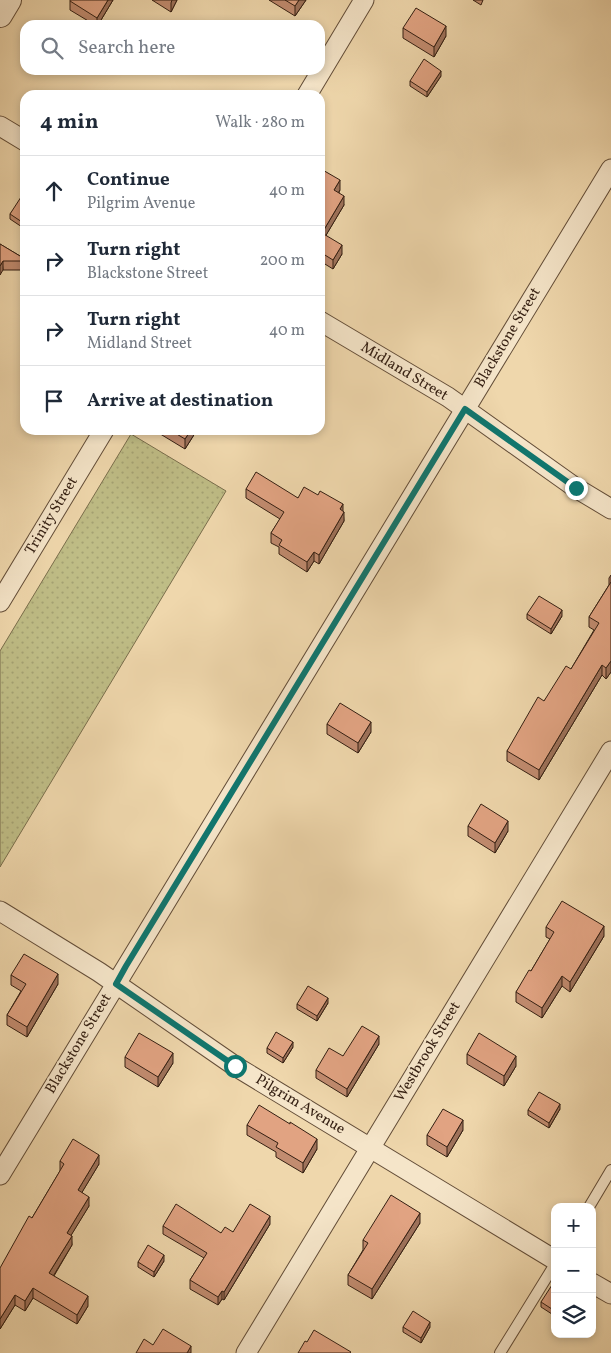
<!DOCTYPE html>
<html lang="en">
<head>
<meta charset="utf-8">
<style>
	:root { --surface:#fff; --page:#f2f2f3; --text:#1f2937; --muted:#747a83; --line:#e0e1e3 }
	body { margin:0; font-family:Vollkorn,serif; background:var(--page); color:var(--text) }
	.controls { position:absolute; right:15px; bottom:15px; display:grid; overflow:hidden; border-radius:10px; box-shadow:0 2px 8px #0003 }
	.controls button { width:45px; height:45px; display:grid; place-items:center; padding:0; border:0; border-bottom:1px solid var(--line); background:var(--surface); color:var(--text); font:25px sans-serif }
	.stop { position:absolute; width:15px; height:15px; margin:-11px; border:4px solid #0f766e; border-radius:50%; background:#fff }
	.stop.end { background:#0f766e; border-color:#fff; box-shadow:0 1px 5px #0008 }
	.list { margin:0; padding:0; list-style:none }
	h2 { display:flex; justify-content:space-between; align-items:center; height:65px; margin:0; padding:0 20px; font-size:21px }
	h2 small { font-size:16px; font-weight:400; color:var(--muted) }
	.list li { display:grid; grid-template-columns:32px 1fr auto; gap:15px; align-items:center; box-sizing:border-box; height:70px; padding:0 20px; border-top:1px solid var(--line) }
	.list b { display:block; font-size:19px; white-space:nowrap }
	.list p { margin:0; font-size:16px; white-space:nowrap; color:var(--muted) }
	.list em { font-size:16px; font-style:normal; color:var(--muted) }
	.icon { flex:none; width:28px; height:28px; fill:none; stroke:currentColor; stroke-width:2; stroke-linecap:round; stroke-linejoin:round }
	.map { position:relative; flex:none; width:611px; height:1353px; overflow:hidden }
	.search { position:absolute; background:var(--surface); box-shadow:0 2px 8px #0003; left:20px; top:20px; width:305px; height:55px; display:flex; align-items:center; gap:12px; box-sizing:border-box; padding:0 18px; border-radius:15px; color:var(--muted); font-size:19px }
	.panel { position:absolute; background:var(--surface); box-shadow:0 2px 8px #0003; left:20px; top:90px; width:305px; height:345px; border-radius:15px }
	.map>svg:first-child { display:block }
	.grass { fill:url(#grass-dots); stroke:#7a6e4c }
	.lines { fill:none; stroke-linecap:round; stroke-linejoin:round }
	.service-casing { stroke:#634d38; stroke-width:12 }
	.minor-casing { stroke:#634d38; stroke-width:21 }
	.tertiary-casing { stroke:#634d38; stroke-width:26 }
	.service { stroke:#f5e5c9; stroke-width:10 }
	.minor { stroke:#f5e5c9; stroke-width:19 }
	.tertiary { stroke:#f5e5c9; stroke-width:24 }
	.wall { fill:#c28c70; stroke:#341f12 }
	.shaded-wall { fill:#9e725b; stroke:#341f12 }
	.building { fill:#e1a382; stroke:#341f12 }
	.route { stroke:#0f766e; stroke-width:6 }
	.labels { text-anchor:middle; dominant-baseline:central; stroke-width:4.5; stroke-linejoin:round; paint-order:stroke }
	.street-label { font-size:15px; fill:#341f12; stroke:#f5e5c9 }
</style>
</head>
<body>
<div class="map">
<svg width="611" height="1353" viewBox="0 0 611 1353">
	<defs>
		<pattern id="grass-dots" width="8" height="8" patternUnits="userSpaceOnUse" patternTransform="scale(1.25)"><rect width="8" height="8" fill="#bfbd86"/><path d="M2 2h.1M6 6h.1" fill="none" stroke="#a5a273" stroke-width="1.8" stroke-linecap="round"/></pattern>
	</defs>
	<rect width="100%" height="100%" fill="#efd7ac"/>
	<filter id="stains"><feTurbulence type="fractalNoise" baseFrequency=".004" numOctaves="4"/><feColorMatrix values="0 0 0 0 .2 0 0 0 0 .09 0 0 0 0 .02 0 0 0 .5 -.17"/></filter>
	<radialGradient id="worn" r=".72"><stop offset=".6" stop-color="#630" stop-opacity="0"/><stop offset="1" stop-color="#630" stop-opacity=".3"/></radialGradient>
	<path class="grass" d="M131,434l95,57 -226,376v-216z"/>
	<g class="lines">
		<defs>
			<g id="service">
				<path d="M589,1207l22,-37"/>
				<path d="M500,1353l55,-89"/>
			</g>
			<g id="minor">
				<path d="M307,95l57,-95"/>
				<path d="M0,126l25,15"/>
				<path d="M320,321l128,76 128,91 35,21"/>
				<path d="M0,602l104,-172"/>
				<path d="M0,911l99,61 136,94 320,194"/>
				<path d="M0,1175l611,-1006"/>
				<path d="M592,1283l19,11"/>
				<path d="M246,1353l365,-602"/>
			</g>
			<path id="tertiary" d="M0,15l9,-15"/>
		</defs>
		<use href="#service" class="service-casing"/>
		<use href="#minor" class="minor-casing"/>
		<use href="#tertiary" class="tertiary-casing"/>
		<use href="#service" class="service"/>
		<use href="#minor" class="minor"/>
		<use href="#tertiary" class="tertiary"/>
	</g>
	<g class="wall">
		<path d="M113,0l-15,25h-3l-25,-15v-9z"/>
		<path d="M152,0h25l-6,12z"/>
		<path d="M269,0h37l-11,16z"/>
		<path d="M473,0h10l-2,5z"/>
		<path d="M403,28l43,8 -12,21 -31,-19z"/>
		<path d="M441,76l-14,21 -17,-11v-5z"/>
		<path d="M320,171l20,19 -1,2 5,13 -18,30 16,19 -9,15 -13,-8z"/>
		<path d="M25,196v33l-15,-10v-5z"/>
		<path d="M0,244l25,15v11h-22z"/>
		<path d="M157,430h40l-12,19 -28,-17z"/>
		<path d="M246,489l52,9 45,13 1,10 -25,43 -5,-3 -7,11 -28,-18v-7l-8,-4v-10l9,-14 -34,-21z"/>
		<path d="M611,575v97l-5,7 -4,-4 -63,105 -32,-19v-10l37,-50 27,-32 23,-39 -5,-3v-10l20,-32v-7z"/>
		<path d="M527,614l35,2 -11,18 -24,-15z"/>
		<path d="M327,724l44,8 -13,21 -31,-19z"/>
		<path d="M468,826l40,5 -13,22 -27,-17z"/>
		<path d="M546,927l58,9 -34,56 -8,-6 -20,32 -26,-16v-10l15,-21 19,-32 -4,-2z"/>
		<path d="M11,975l47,9 -31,53 -20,-12v-10l14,-24 -10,-6z"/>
		<path d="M328,1003l-11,18 -20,-12v-5z"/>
		<path d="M379,1044l-32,53 -31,-19v-8l27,-14z"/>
		<path d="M293,1047l-10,16 -16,-10v-5z"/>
		<path d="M467,1054l49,12 -12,20 -37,-22z"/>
		<path d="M125,1057l48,6 -15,24 -33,-20z"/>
		<path d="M560,1109l-11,19 -21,-13v-5z"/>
		<path d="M247,1125l70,24 -14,24 -27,-16v-5l-29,-17z"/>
		<path d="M463,1130l-16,27 -20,-12v-10z"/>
		<path d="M60,1161l39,3 -17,28 7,14 -18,29 1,10 -18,31 34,30 -11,18 -44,-26 -8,13 -10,-6 -15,24 32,-111 28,-47z"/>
		<path d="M420,1223l-48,76 -24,-14v-10l15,-25v-10z"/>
		<path d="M270,1224l-46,76 -2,-1 -4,6 -28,-16v-9l14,-22 -41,-24v-8l58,7 12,-1z"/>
		<path d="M164,1261l-10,16 -16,-10v-5z"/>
		<path d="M555,1286v30l-14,-9v-5z"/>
		<path d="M403,1327h27l-9,16 -18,-11z"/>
	</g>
	<g class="shaded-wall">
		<path d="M108,0h5l-15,25h-1v-7z"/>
		<path d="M172,0h5l-6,12v-9z"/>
		<path d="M299,0h7l-11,16v-10z"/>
		<path d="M446,26v10l-12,21v-10z"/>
		<path d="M441,71v5l-14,21v-5z"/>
		<path d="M340,180v10l-6,9v-9z"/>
		<path d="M344,196v9l-22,37v-9z"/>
		<path d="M342,245v9l-9,15v-9z"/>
		<path d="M3,261v9l-3,5v-9z"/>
		<path d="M191,430h6l-12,19v-10z"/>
		<path d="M343,504v9l-3,-4z"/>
		<path d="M344,512v9l-25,43v-9z"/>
		<path d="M314,552v9l-7,11v-10z"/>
		<path d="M562,610v6l-11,18v-5z"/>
		<path d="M611,661v11l-5,7v-11z"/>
		<path d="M602,665v10l-63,105v-10z"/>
		<path d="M371,722v10l-13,21v-10z"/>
		<path d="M508,821v10l-13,22v-10z"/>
		<path d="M604,926v10l-34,56v-10z"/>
		<path d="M58,974v10l-31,53v-10z"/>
		<path d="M562,976v10l-20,32v-10z"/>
		<path d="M328,998v5l-11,18v-5z"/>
		<path d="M379,1036v8l-32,53v-8z"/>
		<path d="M293,1042v5l-10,16v-5z"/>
		<path d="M173,1053v10l-15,24v-10z"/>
		<path d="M516,1056v10l-12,20v-10z"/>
		<path d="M560,1104v5l-11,19v-5z"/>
		<path d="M463,1120v10l-16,27v-10z"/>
		<path d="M317,1139v10l-14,24v-10z"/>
		<path d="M99,1155v9l-21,35v-9z"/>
		<path d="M89,1197v9l-22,36v-9z"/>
		<path d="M420,1213v10l-48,76v-10z"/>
		<path d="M270,1216v8l-46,76v-8z"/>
		<path d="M72,1236v9l-23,38v-10z"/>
		<path d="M164,1255v6l-10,16v-5z"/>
		<path d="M33,1288v10l-8,13v-10z"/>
		<path d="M222,1291v8l-4,6v-8z"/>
		<path d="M15,1295v10l-15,24v-10z"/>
		<path d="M88,1296v10l-11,18v-9z"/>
		<path d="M430,1322v5l-9,16v-5z"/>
		<path d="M191,1346v7h-4z"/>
	</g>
	<g class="building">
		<path d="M70,0h38l-11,18 -27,-17z"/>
		<path d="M285,0h14l-4,6z"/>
		<path d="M416,8l30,18 -12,21 -31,-19z"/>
		<path d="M424,59l17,12 -14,21 -17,-11z"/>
		<path d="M321,169l19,11 -6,10 10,6 -22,37 20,12 -9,15 -13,-8v-81z"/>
		<path d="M23,194l2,2v28l-15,-10z"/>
		<path d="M0,244l25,15v2h-22l-3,5z"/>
		<path d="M170,430h21l-6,9z"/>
		<path d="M256,472l42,26 6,-11 14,8 2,-4 23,13 -3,5 4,3 -25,43 -5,-3 -7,10 -28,-17 3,-5 -11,-7 13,-21 -38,-23z"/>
		<path d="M611,582v79l-5,7 -4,-3 -63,105 -32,-19 31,-54 6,4 22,-35 5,3 28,-46 -10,-6z"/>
		<path d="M539,596l23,14 -11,19 -24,-15z"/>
		<path d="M340,703l31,19 -13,21 -31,-19z"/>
		<path d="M481,804l27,17 -13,22 -27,-17z"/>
		<path d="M562,901l42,25 -34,56 -8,-6 -20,32 -26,-16 13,-22 2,1 23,-39 -8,-5z"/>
		<path d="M24,954l34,20 -31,53 -20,-12 19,-31 -15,-9z"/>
		<path d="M308,986l20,12 -11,18 -20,-12z"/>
		<path d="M362,1026l17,10 -32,53 -31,-19 13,-22 14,8z"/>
		<path d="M276,1032l17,10 -10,16 -16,-10z"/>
		<path d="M139,1033l34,20 -15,24 -33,-20z"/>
		<path d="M479,1033l37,23 -12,20 -37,-22z"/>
		<path d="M539,1092l21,12 -11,19 -21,-13z"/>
		<path d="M259,1105l31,19v-2l27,17 -14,24 -27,-16 2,-4 -31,-18z"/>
		<path d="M443,1109l20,11 -16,27 -20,-12z"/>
		<path d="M73,1139l26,16 -21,35 11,7 -22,36 5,3 -23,37 39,23 -11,19 -44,-27 -8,13 -10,-6 -15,24v-51l29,-52 3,2 32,-54 -4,-3z"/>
		<path d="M391,1195l29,18 -48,76 -24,-14 20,-32 -5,-3z"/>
		<path d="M176,1204l45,29 4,-6 8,5 17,-28 20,12 -46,76 -2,-1 -4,6 -28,-17 17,-27 -44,-27z"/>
		<path d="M148,1245l16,10 -10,17 -16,-10z"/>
		<path d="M552,1285l3,1v25l-14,-9z"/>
		<path d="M413,1311l17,11 -9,16 -18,-11z"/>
		<path d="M163,1329l28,17 -4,7h-51l8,-14 9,6z"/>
		<path d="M314,1330l37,22 -1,1h-52l7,-12 2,1z"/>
	</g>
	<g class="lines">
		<path class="route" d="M235,1066l-119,-82 10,-18 339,-557 111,79"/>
	</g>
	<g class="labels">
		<g class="street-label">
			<text transform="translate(508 338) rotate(-59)">Blackstone Street</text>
			<text transform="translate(404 372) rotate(31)">Midland Street</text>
			<text transform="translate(52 516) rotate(-59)">Trinity Street</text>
			<text transform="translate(79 1044) rotate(-59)">Blackstone Street</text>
			<text transform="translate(428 1052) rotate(-59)">Westbrook Street</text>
			<text transform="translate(300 1105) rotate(31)">Pilgrim Avenue</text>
		</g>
	</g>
	<rect width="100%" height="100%" filter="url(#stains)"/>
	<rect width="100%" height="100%" fill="url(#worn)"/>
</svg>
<div class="controls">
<button>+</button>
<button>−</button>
<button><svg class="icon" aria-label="layers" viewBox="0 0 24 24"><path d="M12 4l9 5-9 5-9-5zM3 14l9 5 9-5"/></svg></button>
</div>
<div class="stop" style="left:235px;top:1066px"></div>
<div class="stop end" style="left:576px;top:488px"></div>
<div class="search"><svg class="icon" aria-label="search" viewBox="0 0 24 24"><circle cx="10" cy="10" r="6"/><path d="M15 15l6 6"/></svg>Search here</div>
<section class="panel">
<h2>4 min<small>Walk · 280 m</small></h2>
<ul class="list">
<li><svg class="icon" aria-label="ahead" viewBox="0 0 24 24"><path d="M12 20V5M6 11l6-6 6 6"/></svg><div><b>Continue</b><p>Pilgrim Avenue</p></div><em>40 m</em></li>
<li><svg class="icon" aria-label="right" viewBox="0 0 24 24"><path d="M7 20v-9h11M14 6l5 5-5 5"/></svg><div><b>Turn right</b><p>Blackstone Street</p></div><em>200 m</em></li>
<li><svg class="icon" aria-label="right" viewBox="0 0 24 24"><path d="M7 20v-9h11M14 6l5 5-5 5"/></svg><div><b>Turn right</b><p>Midland Street</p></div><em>40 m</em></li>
<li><svg class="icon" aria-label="arrive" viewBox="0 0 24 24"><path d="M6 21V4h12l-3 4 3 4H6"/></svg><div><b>Arrive at destination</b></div></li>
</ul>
</section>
</div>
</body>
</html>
